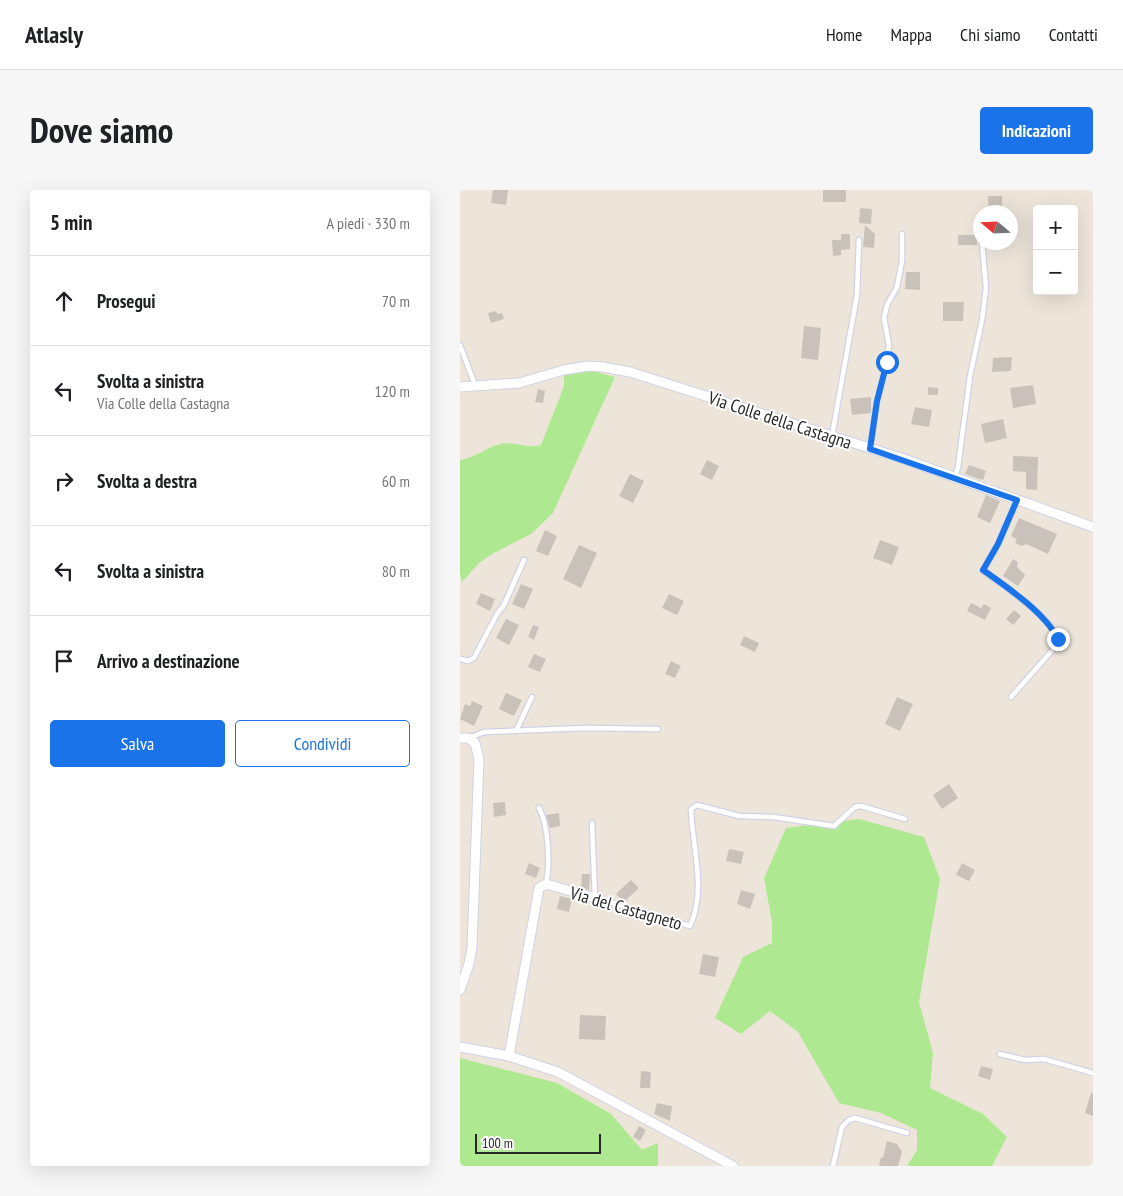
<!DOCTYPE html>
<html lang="it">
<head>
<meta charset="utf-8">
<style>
	:root { --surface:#fff; --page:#f6f6f6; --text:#202124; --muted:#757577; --line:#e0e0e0; --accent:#1a73e8 }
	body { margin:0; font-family:"PT Sans Narrow",sans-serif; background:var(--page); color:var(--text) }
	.controls { position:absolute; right:15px; top:15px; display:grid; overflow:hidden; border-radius:5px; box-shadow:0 5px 20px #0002 }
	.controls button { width:45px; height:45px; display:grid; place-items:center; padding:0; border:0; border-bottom:1px solid var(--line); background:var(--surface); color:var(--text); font:25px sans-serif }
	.compass { position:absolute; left:513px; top:15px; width:45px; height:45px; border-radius:50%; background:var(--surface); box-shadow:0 5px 20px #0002; rotate:289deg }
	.scale { position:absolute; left:15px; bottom:12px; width:126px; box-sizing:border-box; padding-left:5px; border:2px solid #292929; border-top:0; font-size:14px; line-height:18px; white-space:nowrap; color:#292929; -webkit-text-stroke:4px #fff; paint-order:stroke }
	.stop { position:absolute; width:15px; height:15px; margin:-11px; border:4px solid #1a73e8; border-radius:50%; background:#fff }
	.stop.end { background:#1a73e8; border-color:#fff; box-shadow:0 1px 5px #0008 }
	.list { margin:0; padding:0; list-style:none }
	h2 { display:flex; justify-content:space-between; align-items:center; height:65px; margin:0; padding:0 20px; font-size:21px }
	h2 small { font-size:16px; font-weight:400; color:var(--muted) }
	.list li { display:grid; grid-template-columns:32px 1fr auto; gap:15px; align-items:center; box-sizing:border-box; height:90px; padding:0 20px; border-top:1px solid var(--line) }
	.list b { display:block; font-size:19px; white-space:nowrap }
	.list p { margin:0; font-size:16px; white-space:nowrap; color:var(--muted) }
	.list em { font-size:16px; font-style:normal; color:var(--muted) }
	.actions { display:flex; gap:10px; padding:15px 20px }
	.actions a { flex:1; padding:11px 0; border:1px solid var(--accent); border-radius:5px; text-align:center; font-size:18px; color:var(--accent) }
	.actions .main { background:var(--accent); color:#fff }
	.icon { flex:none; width:28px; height:28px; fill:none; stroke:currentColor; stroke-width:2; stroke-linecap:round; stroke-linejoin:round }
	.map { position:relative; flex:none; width:633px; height:976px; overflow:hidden; border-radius:5px }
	header { display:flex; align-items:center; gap:30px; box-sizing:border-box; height:70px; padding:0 25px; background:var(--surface); border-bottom:1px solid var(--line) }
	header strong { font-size:24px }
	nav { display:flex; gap:28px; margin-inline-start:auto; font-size:18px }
	.intro { display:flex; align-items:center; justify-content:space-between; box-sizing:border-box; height:120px; padding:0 30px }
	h1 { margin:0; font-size:35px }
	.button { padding:12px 22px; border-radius:5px; background:var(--accent); color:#fff; font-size:18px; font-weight:700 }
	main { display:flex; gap:30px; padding:0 30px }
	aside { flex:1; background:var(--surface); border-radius:5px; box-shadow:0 5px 20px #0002 }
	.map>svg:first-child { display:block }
	.green { fill:#aee991 }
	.building { fill:#c8c2ba }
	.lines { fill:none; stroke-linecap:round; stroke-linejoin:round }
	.lane-casing { stroke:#cfd3e4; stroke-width:7 }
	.street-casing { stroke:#cfd3e4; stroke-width:11 }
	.lane { stroke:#fff; stroke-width:4.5 }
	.street { stroke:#fff; stroke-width:9 }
	.route { stroke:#1a73e8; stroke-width:6 }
	.labels { text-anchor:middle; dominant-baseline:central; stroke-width:4; stroke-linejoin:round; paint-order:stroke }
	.street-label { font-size:18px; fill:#292929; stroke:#fff }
</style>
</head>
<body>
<header>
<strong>Atlasly</strong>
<nav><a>Home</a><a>Mappa</a><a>Chi siamo</a><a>Contatti</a></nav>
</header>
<div class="intro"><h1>Dove siamo</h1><a class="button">Indicazioni</a></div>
<main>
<aside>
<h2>5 min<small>A piedi · 330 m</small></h2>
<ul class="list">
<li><svg class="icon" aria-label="ahead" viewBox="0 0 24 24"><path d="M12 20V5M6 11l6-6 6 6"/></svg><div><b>Prosegui</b></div><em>70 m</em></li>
<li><svg class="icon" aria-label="left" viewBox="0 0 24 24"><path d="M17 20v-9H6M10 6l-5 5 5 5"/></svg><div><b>Svolta a sinistra</b><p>Via Colle della Castagna</p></div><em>120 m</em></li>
<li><svg class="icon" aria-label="right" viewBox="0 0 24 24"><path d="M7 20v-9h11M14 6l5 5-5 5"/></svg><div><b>Svolta a destra</b></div><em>60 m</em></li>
<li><svg class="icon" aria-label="left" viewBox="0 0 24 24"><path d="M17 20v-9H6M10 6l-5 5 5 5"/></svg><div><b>Svolta a sinistra</b></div><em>80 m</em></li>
<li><svg class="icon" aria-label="arrive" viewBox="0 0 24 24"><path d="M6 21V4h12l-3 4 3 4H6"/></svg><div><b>Arrivo a destinazione</b></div></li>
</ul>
<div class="actions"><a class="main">Salva</a><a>Condividi</a></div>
</aside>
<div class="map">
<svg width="633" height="976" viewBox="0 0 633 976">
	<rect width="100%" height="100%" fill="#ede5da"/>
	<g class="green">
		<path d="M133,181l22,6 -62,136 -22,21 -39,20 -13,9 -17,19 -2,-8v-114c16,-2 26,-13 41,-16 11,-3 24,5 40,1l23,-59v-11z"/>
		<path d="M399,629l65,18 16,42 -21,123 14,51 -3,35 53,26 24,23 -15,29h-85l10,-16v-20l-36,-17 -42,-10 -41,-71 -28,-21 -29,23 -26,-16 28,-61 29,-14v-21l-8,-44 22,-50z"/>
		<path d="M0,868l97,25 54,31 31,36 16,-7v23h-198z"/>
	</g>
	<g class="building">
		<path d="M33,0h15l-2,15 -15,-2z"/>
		<rect x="363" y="0" width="23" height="12"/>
		<path d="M528,6h14v16h-13z"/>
		<path d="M400,18l12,1 -1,15 -12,-1z"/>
		<path d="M405,35l10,9 -1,14 -11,-1z"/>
		<path d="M381,44h9v15l-9,1v5l-8,1 -1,-16h9z"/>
		<rect x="498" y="45" width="19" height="10"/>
		<path d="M446,82h14v18l-15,-1z"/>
		<path d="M483,112h21l-1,19h-20z"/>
		<path d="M36,121l1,3 5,-1 2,6 -13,4 -3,-10z"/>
		<path d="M344,136l17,2 -3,32 -17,-2z"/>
		<path d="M552,167l-1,14 -19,1 1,-14z"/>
		<path d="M573,195l3,19 -23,4 -3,-20z"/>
		<path d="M468,197l10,1v7h-10z"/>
		<path d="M78,199l7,2 -2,12 -8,-1z"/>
		<path d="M411,207v16l-19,2 -2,-16z"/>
		<path d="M455,217l17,3 -3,17 -18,-3z"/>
		<path d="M543,229l4,19 -22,5 -4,-19z"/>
		<path d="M553,266l25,1 -1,33 -11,-1v-17l-13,-1z"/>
		<path d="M247,270l12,6 -7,14 -12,-6z"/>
		<path d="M509,275l17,6 -3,9 -18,-6z"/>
		<path d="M170,284l14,7 -11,22 -14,-7z"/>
		<path d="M526,305l14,6 -10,22 -13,-6z"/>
		<path d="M559,328l38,16 -9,20 -22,-10 -4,2 -7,-3 2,-4 -6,-3z"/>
		<path d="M85,340l12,6 -9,20 -12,-5z"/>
		<path d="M420,350l19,7 -7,18 -19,-7z"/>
		<path d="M119,355l18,8 -16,35 -18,-9z"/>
		<path d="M553,369l5,3 -1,5 8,8 -7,11 -15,-10z"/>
		<path d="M61,394l12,5 -9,20 -12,-5z"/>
		<path d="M21,403l14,6 -5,12 -14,-7z"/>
		<path d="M209,404l15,7 -7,14 -15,-7z"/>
		<path d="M511,413l10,5 3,-4 7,4 -6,12 -18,-9z"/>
		<path d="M554,420l7,6 -8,9 -7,-6z"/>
		<path d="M46,429l13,6 -10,20 -13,-7z"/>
		<path d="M73,435l6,2 -5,13 -6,-3z"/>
		<path d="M284,446l15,7 -4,9 -15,-7z"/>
		<path d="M74,464l12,5 -6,13 -12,-5z"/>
		<path d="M211,471l10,5 -6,12 -10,-4z"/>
		<path d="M46,503l16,7 -8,16 -15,-7z"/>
		<path d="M437,507l16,7 -13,27 -15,-7z"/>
		<path d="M12,511l11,5 -9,20 -14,-7 5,-15 5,2z"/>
		<path d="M489,594l9,14 -16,11 -9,-14z"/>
		<path d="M45,612l1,13 -12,2 -1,-14z"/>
		<path d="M99,623l1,13 -10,2 -4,-13z"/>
		<path d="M269,659l15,3 -3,12 -15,-3z"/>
		<path d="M69,673l11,5 -4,10 -11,-4z"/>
		<path d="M502,673l13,7 -6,11 -13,-6z"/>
		<path d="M122,684h8l-1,16 -8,-3z"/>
		<path d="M171,690l8,8 -15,14 -8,-8z"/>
		<path d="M281,700l14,4 -5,15 -13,-5z"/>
		<path d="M100,706l12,3 -3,13 -12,-3z"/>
		<path d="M243,764l16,3 -4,20 -16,-3z"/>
		<path d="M120,825l26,1 -1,24 -26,-1z"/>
		<path d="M521,876l12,3 -3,11 -12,-4z"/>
		<path d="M181,881l10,1 -1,16h-10z"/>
		<path d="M631,903h2v23l-8,-3z"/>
		<path d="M197,913l15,3 -2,15 -16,-7z"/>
		<path d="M179,936l7,4 -6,11 -7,-4z"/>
		<path d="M427,951l10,3 5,8 -4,14h-19l2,-9 2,1z"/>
	</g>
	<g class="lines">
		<defs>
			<g id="lane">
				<path d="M0,155l15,40"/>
				<path d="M372,246l25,-141 2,-55"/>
				<path d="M410,259l7,-48 10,-39 2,-17 -5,-27 3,-13 10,-18 5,-26v-27"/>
				<path d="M495,287l3,-10 12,-91 12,-56 4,-32 -4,-46"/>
				<path d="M0,469l8,2 6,-3 23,-44 7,-9 20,-45"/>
				<path d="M551,507l45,-51 3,-7c-13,-25 -52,-52 -76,-68l15,-27 19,-44"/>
				<path d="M56,541l16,-34"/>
				<path d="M9,548l15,-6 101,-4 73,1"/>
				<path d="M79,618c10,18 11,56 7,76"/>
				<path d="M132,633l3,75"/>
				<path d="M132,707l98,29c17,-37 2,-79 1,-117l6,-4 42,11 34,1 61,9 21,-19 6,-1 44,13"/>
				<path d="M540,864l25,6 19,-1 49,14"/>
				<path d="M373,976l9,-39 7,-7 6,-2 52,15"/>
			</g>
			<g id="street">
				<path d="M0,197l59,-4 45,-13 23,-4 16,1 27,5 271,86 192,69"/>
				<path d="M0,548h8l7,5 4,16 -7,189 -3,16 -9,26"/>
				<path d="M0,857l49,9 49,16 175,94"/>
				<path d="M49,866l30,-168 7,-4 46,13"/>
			</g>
		</defs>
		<use href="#lane" class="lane-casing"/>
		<use href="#street" class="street-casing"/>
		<use href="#lane" class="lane"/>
		<use href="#street" class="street"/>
	</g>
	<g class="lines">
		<path class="route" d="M427,172l-10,39 -7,48 147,51 -19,44 -15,26c24,17 62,43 75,69"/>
	</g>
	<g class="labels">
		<g class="street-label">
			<text transform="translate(320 230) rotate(18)">Via Colle della Castagna</text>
			<text transform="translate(166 718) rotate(16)">Via del Castagneto</text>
		</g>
	</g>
</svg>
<div class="controls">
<button>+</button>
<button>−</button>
</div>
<svg class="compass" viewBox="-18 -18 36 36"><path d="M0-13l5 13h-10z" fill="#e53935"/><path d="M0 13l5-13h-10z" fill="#757577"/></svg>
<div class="scale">100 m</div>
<div class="stop" style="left:427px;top:172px"></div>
<div class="stop end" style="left:598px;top:449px"></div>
</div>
</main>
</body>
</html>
